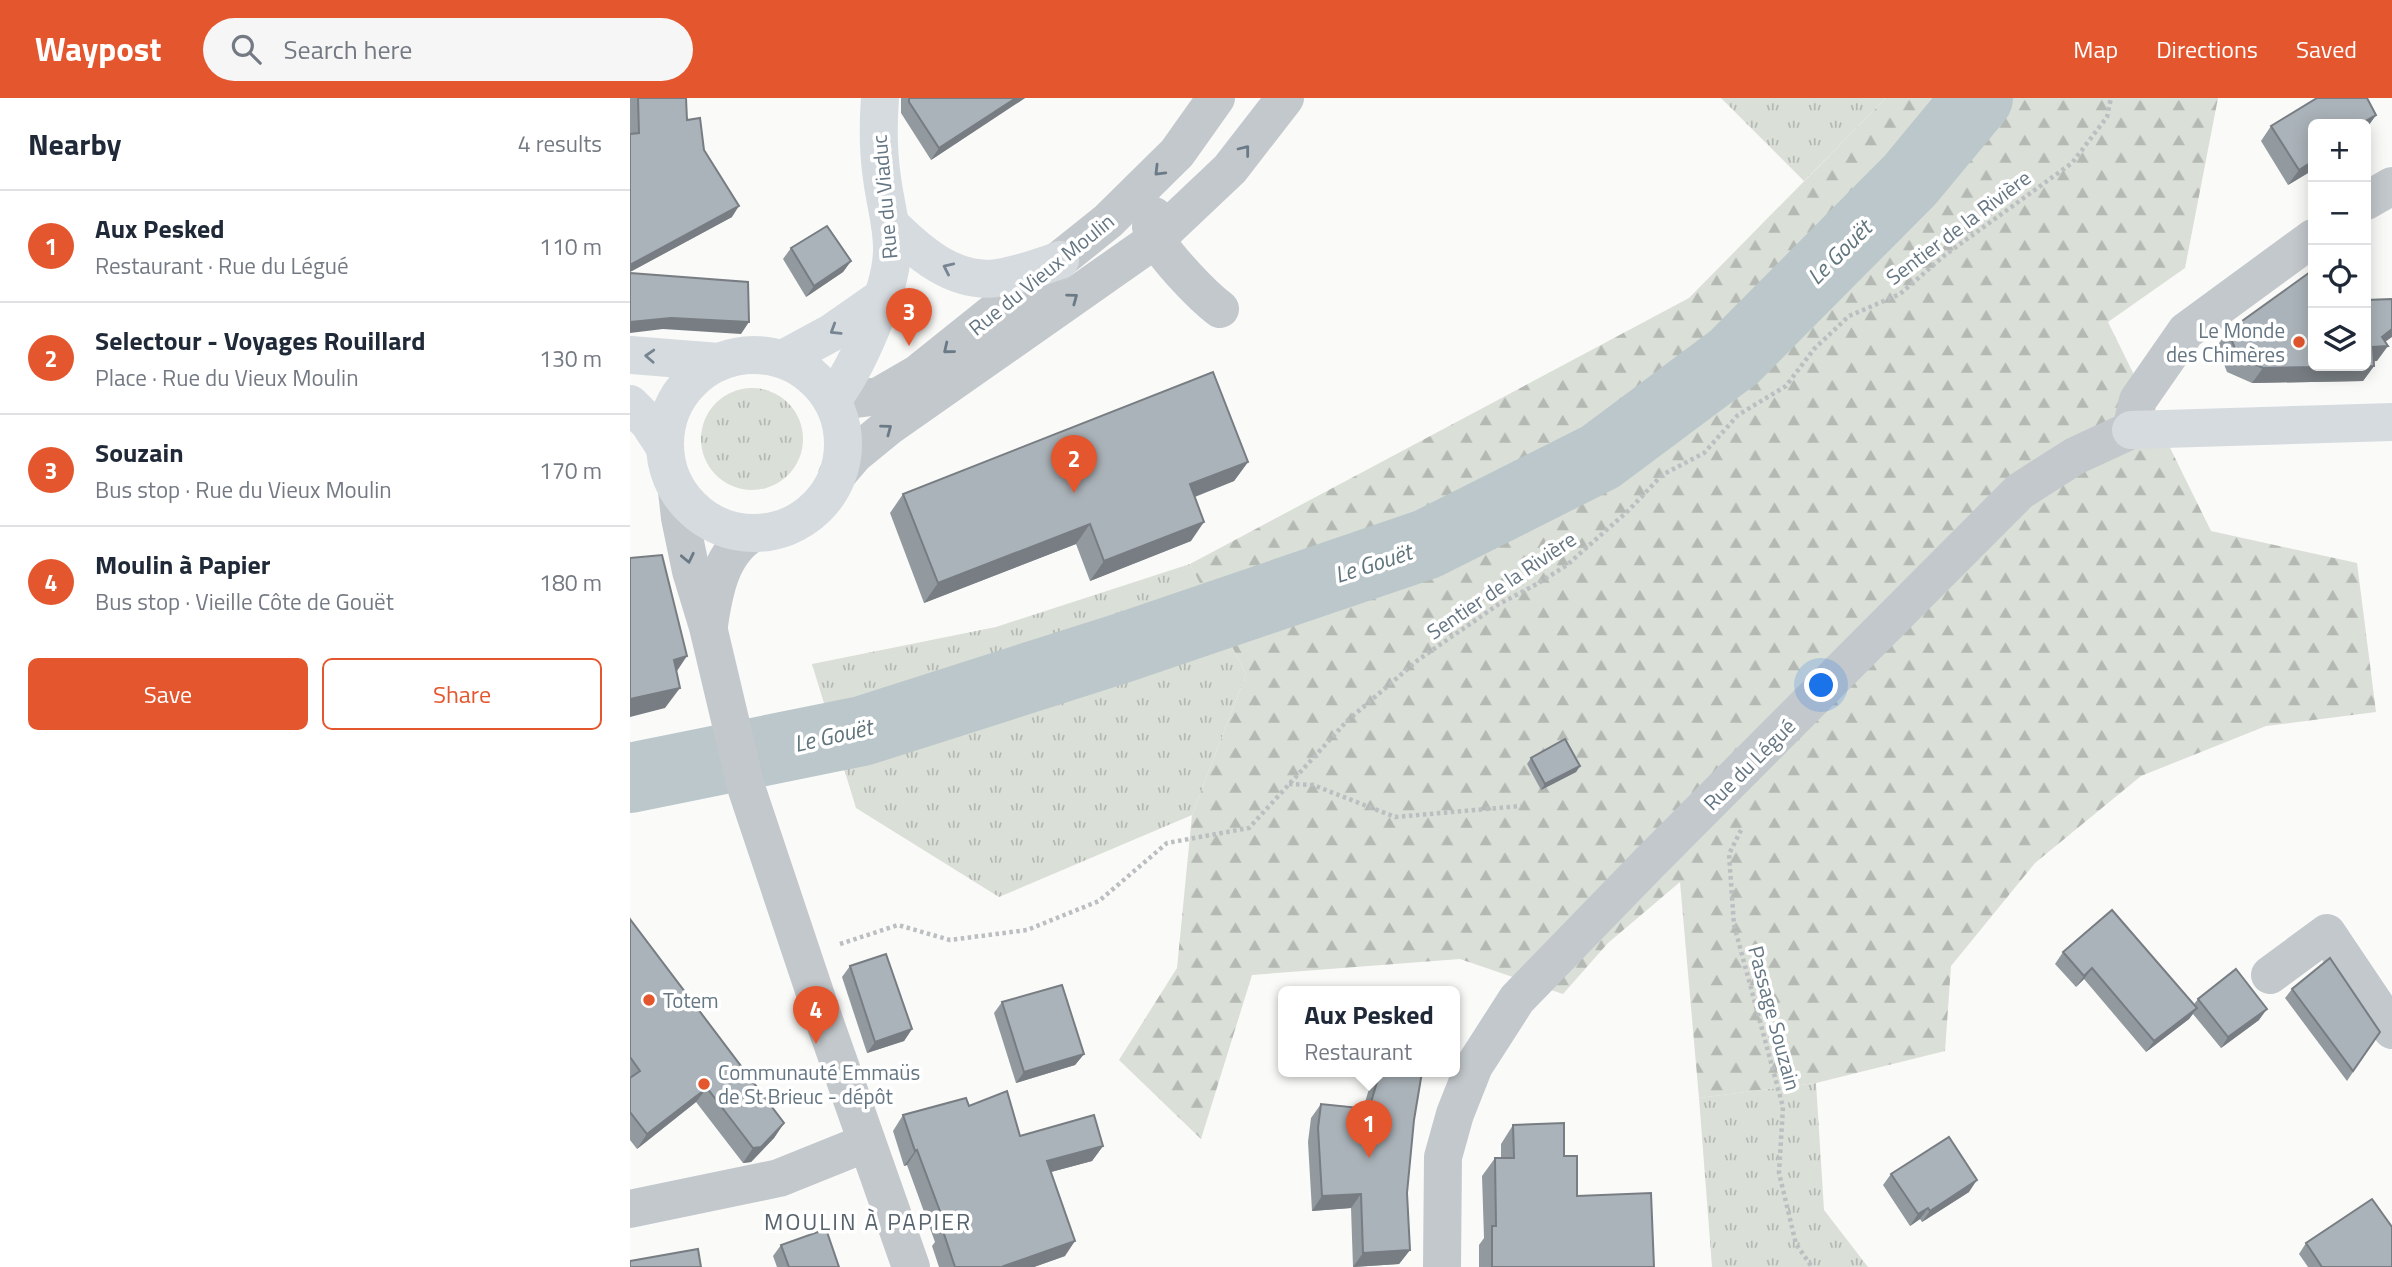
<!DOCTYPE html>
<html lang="en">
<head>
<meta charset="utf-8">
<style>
	:root { --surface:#fff; --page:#f6f6f7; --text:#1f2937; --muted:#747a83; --line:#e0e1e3; --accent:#e4572e }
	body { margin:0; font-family:"Titillium Web",sans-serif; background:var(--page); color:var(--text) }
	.controls { position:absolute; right:21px; top:21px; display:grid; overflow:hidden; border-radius:10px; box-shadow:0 4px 18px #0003 }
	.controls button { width:63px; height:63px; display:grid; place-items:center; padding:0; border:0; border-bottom:2px solid var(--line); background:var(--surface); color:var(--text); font:35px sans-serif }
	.you { position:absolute; left:1192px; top:588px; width:24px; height:24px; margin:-18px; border:5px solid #fff; border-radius:50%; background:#1a73e8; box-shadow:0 0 0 10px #1a73e833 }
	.badge { display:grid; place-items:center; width:46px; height:46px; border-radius:50%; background:var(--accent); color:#fff; font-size:23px; font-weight:700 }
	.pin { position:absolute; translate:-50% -58px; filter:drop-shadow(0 2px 4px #0008) }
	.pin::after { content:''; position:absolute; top:37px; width:24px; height:21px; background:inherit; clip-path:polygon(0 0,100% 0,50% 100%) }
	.popup { position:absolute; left:648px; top:888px; width:182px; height:91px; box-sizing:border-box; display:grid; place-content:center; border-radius:10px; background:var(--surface); filter:drop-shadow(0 2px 5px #0005); font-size:23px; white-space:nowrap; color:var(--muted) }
	.popup b { font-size:26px; color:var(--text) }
	.popup::after { content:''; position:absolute; left:50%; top:100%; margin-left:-14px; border:14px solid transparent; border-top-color:var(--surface) }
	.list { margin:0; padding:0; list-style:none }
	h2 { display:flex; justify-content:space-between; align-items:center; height:91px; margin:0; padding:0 28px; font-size:30px }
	h2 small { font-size:23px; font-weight:400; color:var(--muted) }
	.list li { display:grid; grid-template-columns:46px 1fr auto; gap:21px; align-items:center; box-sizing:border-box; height:112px; padding:0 28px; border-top:2px solid var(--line) }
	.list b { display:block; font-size:26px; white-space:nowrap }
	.list p { margin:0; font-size:23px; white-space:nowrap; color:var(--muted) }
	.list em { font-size:23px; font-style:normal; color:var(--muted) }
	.actions { display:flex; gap:14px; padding:21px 28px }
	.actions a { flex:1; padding:16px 0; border:2px solid var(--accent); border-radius:10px; text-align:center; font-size:24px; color:var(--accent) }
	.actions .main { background:var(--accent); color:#fff }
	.icon { flex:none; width:38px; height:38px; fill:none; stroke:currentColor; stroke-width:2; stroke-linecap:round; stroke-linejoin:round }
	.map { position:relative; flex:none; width:1762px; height:1169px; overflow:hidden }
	header { display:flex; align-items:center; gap:42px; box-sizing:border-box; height:98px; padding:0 35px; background:var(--accent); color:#fff }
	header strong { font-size:33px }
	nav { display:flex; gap:38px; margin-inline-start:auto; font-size:24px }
	.search { width:490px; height:63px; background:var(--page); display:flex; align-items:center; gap:18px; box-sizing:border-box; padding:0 24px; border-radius:38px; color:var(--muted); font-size:26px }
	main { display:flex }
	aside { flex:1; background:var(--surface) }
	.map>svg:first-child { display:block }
	.grass { fill:url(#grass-tufts) }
	.forest { fill:url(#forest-firs) }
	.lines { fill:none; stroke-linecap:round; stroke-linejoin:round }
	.river { stroke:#bbc7cb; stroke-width:70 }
	.path { stroke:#bbbfc2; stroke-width:4.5; stroke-dasharray:3.5 3.5; stroke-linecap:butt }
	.minor { stroke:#c3c8cc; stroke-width:38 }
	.major { stroke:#d6dbdf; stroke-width:38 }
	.wall { fill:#929a9f }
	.shaded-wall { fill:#777d82 }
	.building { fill:#aab3b9; stroke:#777d82; stroke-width:2 }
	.oneway { stroke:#6a7a87 }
	.oneway2 { stroke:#768591 }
	.poi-dot { fill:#e4572e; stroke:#fff; stroke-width:2.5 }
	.labels { text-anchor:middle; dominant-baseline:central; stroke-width:7; stroke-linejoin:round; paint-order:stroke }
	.street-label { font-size:21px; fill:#657683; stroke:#fff }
	.poi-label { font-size:21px; fill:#657683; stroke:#fff; text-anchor:start }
	.water-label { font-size:23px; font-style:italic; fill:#60757c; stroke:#fff }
	.neighbourhood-label { font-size:23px; letter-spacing:2px; fill:#57646e; stroke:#fff }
</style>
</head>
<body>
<header>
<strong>Waypost</strong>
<div class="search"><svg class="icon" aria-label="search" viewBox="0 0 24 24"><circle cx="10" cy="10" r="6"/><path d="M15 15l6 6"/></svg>Search here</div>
<nav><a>Map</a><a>Directions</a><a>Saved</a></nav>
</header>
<main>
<aside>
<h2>Nearby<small>4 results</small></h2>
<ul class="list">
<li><span class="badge">1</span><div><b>Aux Pesked</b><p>Restaurant · Rue du Légué</p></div><em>110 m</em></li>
<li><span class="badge">2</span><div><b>Selectour - Voyages Rouillard</b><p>Place · Rue du Vieux Moulin</p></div><em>130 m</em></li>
<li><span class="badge">3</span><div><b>Souzain</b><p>Bus stop · Rue du Vieux Moulin</p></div><em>170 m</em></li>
<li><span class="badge">4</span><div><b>Moulin à Papier</b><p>Bus stop · Vieille Côte de Gouët</p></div><em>180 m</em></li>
</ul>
<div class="actions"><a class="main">Save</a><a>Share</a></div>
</aside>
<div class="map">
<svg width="1762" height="1169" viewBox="0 0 1762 1169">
	<defs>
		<pattern id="grass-tufts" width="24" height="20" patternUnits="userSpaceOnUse" patternTransform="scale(1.75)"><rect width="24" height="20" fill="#dadfd7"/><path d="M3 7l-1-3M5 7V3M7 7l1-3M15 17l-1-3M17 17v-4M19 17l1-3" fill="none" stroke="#b4b9b4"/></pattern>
		<pattern id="forest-firs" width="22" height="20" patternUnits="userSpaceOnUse" patternTransform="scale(1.75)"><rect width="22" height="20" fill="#dadfd7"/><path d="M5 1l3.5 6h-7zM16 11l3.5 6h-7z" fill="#b4b9b4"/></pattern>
	</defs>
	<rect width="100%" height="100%" fill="#fafaf8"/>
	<g class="grass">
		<path d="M1091,0h165l-82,83z"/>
		<circle cx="122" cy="341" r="51"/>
		<path d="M560,466l56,110 -54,141 -193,82 -143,-89 -44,-144 184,-37z"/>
		<path d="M1186,985l8,127 44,57h-156l-13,-169z"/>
	</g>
	<path class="forest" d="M1256,0h332l-33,170 -77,54 103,209 146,32 19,149 -110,14 -125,50 -106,87 -84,103 -6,85 -129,32 -117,15 -19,-216 -72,61 -45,51 -103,-35 -208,16 -51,164 -82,-79 58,-92 15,-153 54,-141 -56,-110 499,-266z"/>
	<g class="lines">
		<path class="river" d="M0,680l232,-47 260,-83 305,-104 173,-87 134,-100 176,-177 68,-82"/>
		<g class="path">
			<path d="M659,686l24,1 82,32 126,-11"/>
			<path d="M1111,732l-12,24 5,71 49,182 -4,66 17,71 16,23"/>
			<path d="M210,846l58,-19 52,15 77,-10 72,-29 68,-58 82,-15 98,-107 71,-61 81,-56 38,-20 30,-19 62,-55 33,-35 42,-22 34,-38 48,-29 28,-37 35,-33 51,-22 45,-39 127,-92 35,-46 4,-19"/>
		</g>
		<g class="minor">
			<path d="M1736,103l26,-15"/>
			<path d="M524,118c-1,2 -3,10 -3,11 3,20 53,70 69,82"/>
			<path d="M203,304l46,-6 38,-22 191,-153 69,-68 39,-55"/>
			<path d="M207,377l18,-21 33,-27 268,-188 74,-70 55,-71"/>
			<path d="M47,393l3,27 11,53 17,56 38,160 78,233 87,247"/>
			<path d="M79,527c5,-34 12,-73 44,-92"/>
			<path d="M1640,877l57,-42 65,97"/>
			<path d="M0,1111l149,-31 87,-35"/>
			<path d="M812,1169l1,-110 12,-43 19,-48 43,-67 132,-136 371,-372 55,-35 56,-26 7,-30 48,-69 127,-93"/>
		</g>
		<g class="major">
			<path d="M260,126c28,28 64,60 107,54 22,-3 43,-11 63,-18"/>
			<path d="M0,257l89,7"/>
			<circle cx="124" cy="346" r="89"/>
			<path d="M153,261l48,-26 53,-37"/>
			<path d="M202,302c24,-30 59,-109 60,-148 1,-25 -7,-49 -10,-74 -4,-27 -4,-53 -2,-80"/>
			<path d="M0,306l19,19 15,23"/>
			<path d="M1501,332l261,-8"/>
		</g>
	</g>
	<g class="wall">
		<path d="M0,0h56l1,22 17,30 28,67 -102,55z"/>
		<path d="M271,0h124l-94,62 -30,-47z"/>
		<path d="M1746,17l-10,14v-5h-53v46l-25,15 -27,-44 10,-15z"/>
		<path d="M161,150l60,13 -8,11 -37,25 -23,-38z"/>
		<path d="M1598,233l146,35 -11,15 -111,2 -25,-11 -10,-26z"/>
		<path d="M618,364l-14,19 -39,16 -4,44 -101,40 -14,-37 -152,59 -34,-90 13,-19z"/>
		<path d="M901,660l49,8 -4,6 -35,18 -14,-26z"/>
		<path d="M0,821l154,204 -10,15 -23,24 -8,1 -47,-61 -59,47 -7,-9z"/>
		<path d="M1433,854l131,52 4,-5 61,21 -38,28 -28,-34 -4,5 -43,33 -62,-73 -8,8 -21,-23z"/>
		<path d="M220,868l62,63 -8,12 -37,12 -25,-76z"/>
		<path d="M1662,891l88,43 -33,49 -62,-83z"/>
		<path d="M372,904l82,52 -9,11 -59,18 -22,-70z"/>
		<path d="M744,974h48l-8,48 -7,73 3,57 -11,14 -46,3 -2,-59 -39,3 -4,-69 3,-24 10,-14 42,5z"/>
		<path d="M339,1008l51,30 83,10 -11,15 -41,11 14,84 -31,11h-95l-7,-21 3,-4 -28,-77 -3,1 -11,-35 10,-16z"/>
		<path d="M883,1027l51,31 13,40 77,71h-175v-22l5,-7 -2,-62 13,-18h6v-14z"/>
		<path d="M1261,1076l78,18 -47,30 -2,-3 -10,7 -27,-41z"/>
		<path d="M1676,1145l86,24h-84l-9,-13z"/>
		<path d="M151,1147l58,22h-62l-4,-11z"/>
	</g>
	<g class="shaded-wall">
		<path d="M386,0h9l-94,62 8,-12z"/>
		<path d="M1746,17l-10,14v-5h-6z"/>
		<path d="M1683,63v9l-25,15 11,-15z"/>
		<path d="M109,108l-7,11 -102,55v-7z"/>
		<path d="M221,163l-8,11 -37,25 8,-11z"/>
		<path d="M41,220l78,4 -8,12 -78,-5 -33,4v-11z"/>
		<path d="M1762,231v8l-14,10 10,-1 -11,15 -11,1 7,-15 9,-10z"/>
		<path d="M1744,268l-11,15 -111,2 11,-15z"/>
		<path d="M618,364l-14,19 -58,23 14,-20z"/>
		<path d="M574,424l-13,19 -101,40 14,-20z"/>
		<path d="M460,426l-14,20 -152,59 14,-20z"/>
		<path d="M57,558l-14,21 1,-17z"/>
		<path d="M50,590l-15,20 -35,9v-18z"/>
		<path d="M950,668l-4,6 -35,18 4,-6z"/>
		<path d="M1462,870l-8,11 -8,8 8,-11z"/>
		<path d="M1567,910l-8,11 -43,33 8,-11z"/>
		<path d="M1637,911l-8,11 -38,28 7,-11z"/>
		<path d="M282,931l-8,12 -37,12 8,-11z"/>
		<path d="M454,956l-9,11 -59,18 8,-11z"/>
		<path d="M77,990l-11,14 -59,47 10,-15z"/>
		<path d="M154,1025l-10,15 -23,24 -8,1 10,-15z"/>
		<path d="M473,1048l-11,15 -56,15 11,-15z"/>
		<path d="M287,1052l-10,15 -3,1 11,-15z"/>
		<path d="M1347,1082l-8,12 -47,30 8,-11z"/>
		<path d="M731,1096l-10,14 -39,3 10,-15z"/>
		<path d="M1298,1110l-8,11 -10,7 8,-12z"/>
		<path d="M445,1143l-10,15 -31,11h-30z"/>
		<path d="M780,1152l-11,14 -46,3 10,-14z"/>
	</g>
	<g class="building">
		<path d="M8,0h48l1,22 13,-2 4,32 35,56 -109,59v-131l9,-1z"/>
		<path d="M279,0h107l-77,50 -30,-46z"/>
		<path d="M1687,0h50l9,17 -16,9h-47v37l-14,9 -28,-44z"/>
		<path d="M197,128l24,35 -37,25 -23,-38z"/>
		<path d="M1683,172v96h53v-66l26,-1v30l-10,8 6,9 -15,1 1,19 -111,2 -25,-12 -10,-25z"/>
		<path d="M0,175l118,9 1,40 -78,-4 -41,4z"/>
		<path d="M583,274l35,90 -58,22 14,38 -100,39 -14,-37 -152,59 -35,-89z"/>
		<path d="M32,457l25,101 -13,4 6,28 -50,11v-141z"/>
		<path d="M935,641l15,27 -35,18 -14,-26z"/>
		<path d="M1482,812l85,98 -43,33 -62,-73 -8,8 -21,-24z"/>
		<path d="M0,821l154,204 -23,24 -8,1 -46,-60 -60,46 -17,-22v-34l10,-7 -10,-14z"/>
		<path d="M256,856l26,75 -37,13 -25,-76z"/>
		<path d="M1700,860l50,74 -27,39 -61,-82z"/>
		<path d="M1606,871l31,40 -39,28 -30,-38z"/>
		<path d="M432,887l22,69 -60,18 -22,-70z"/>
		<path d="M750,974h42l-8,48 -7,73 3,57 -47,3 -2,-59 -39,2 -4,-68 3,-24 48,5z"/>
		<path d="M377,993l13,45 74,-21 9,31 -56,15 28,80 -71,25 1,1h-50l-12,-36 4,-1 -30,-80 -2,1 -12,-36 63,-17 3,8z"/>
		<path d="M934,1025v33h13v40l74,-3 3,74h-162v-41h4l-1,-68h19l-1,-33z"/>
		<path d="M1319,1039l28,43 -47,31 -2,-3 -10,6 -27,-40z"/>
		<path d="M1742,1101l20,28v40h-70l-16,-24z"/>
		<path d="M196,1131l13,38h-50l-8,-22z"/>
		<path d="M68,1151l3,18h-71v-6z"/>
	</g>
	<defs><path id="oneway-chevron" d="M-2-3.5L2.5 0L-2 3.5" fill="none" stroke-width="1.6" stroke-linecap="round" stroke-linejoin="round" transform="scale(1.75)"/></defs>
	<g class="oneway">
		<use href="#oneway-chevron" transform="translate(615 52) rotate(-52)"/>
		<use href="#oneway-chevron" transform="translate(529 73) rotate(135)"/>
		<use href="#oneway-chevron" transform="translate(443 200) rotate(-36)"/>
		<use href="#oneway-chevron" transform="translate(318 251) rotate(141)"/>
		<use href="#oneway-chevron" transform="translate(257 331) rotate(-37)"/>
		<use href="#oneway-chevron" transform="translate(58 460) rotate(78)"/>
	</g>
	<g class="oneway2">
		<use href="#oneway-chevron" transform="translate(318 170) rotate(-155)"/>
		<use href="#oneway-chevron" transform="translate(205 232) rotate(148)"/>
		<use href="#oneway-chevron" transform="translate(20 258) rotate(-177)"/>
	</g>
	<g class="poi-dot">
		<circle cx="1669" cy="244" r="7"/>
		<circle cx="19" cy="902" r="7"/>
		<circle cx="74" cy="986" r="7"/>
	</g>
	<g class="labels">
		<g class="street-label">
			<text transform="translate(254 99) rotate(-95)">Rue du Viaduc</text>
			<text transform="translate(1328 129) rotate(-37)">Sentier de la Rivière</text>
			<text transform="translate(411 176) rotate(-39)">Rue du Vieux Moulin</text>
			<text transform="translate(871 487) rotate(-34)">Sentier de la Rivière</text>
			<text transform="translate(1119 666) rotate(-45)">Rue du Légué</text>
			<text transform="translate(1145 920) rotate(75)">Passage Souzain</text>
		</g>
		<g class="poi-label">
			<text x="1655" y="232" text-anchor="end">Le Monde<tspan x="1655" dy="24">des Chimères</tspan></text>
			<text x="33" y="902">Totem</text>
			<text x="88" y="974">Communauté Emmaüs<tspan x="88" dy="24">de St Brieuc - dépôt</tspan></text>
		</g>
		<g class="water-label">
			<text transform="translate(1209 154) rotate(-45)">Le Gouët</text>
			<text transform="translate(743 465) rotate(-18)">Le Gouët</text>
			<text transform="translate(203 637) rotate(-13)">Le Gouët</text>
		</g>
		<g class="neighbourhood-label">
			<text x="238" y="1123">MOULIN À PAPIER</text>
		</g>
	</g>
</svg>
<div class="controls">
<button>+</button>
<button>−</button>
<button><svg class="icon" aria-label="locate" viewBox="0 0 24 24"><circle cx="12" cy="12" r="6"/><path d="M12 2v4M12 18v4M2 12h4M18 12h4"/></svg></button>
<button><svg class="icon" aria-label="layers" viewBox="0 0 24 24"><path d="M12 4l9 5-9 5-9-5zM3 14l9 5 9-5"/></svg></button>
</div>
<div class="you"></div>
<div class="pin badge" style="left:739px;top:1060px">1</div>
<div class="popup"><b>Aux Pesked</b>Restaurant</div>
<div class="pin badge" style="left:444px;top:395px">2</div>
<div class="pin badge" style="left:279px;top:248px">3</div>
<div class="pin badge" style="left:186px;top:946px">4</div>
</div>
</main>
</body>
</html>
